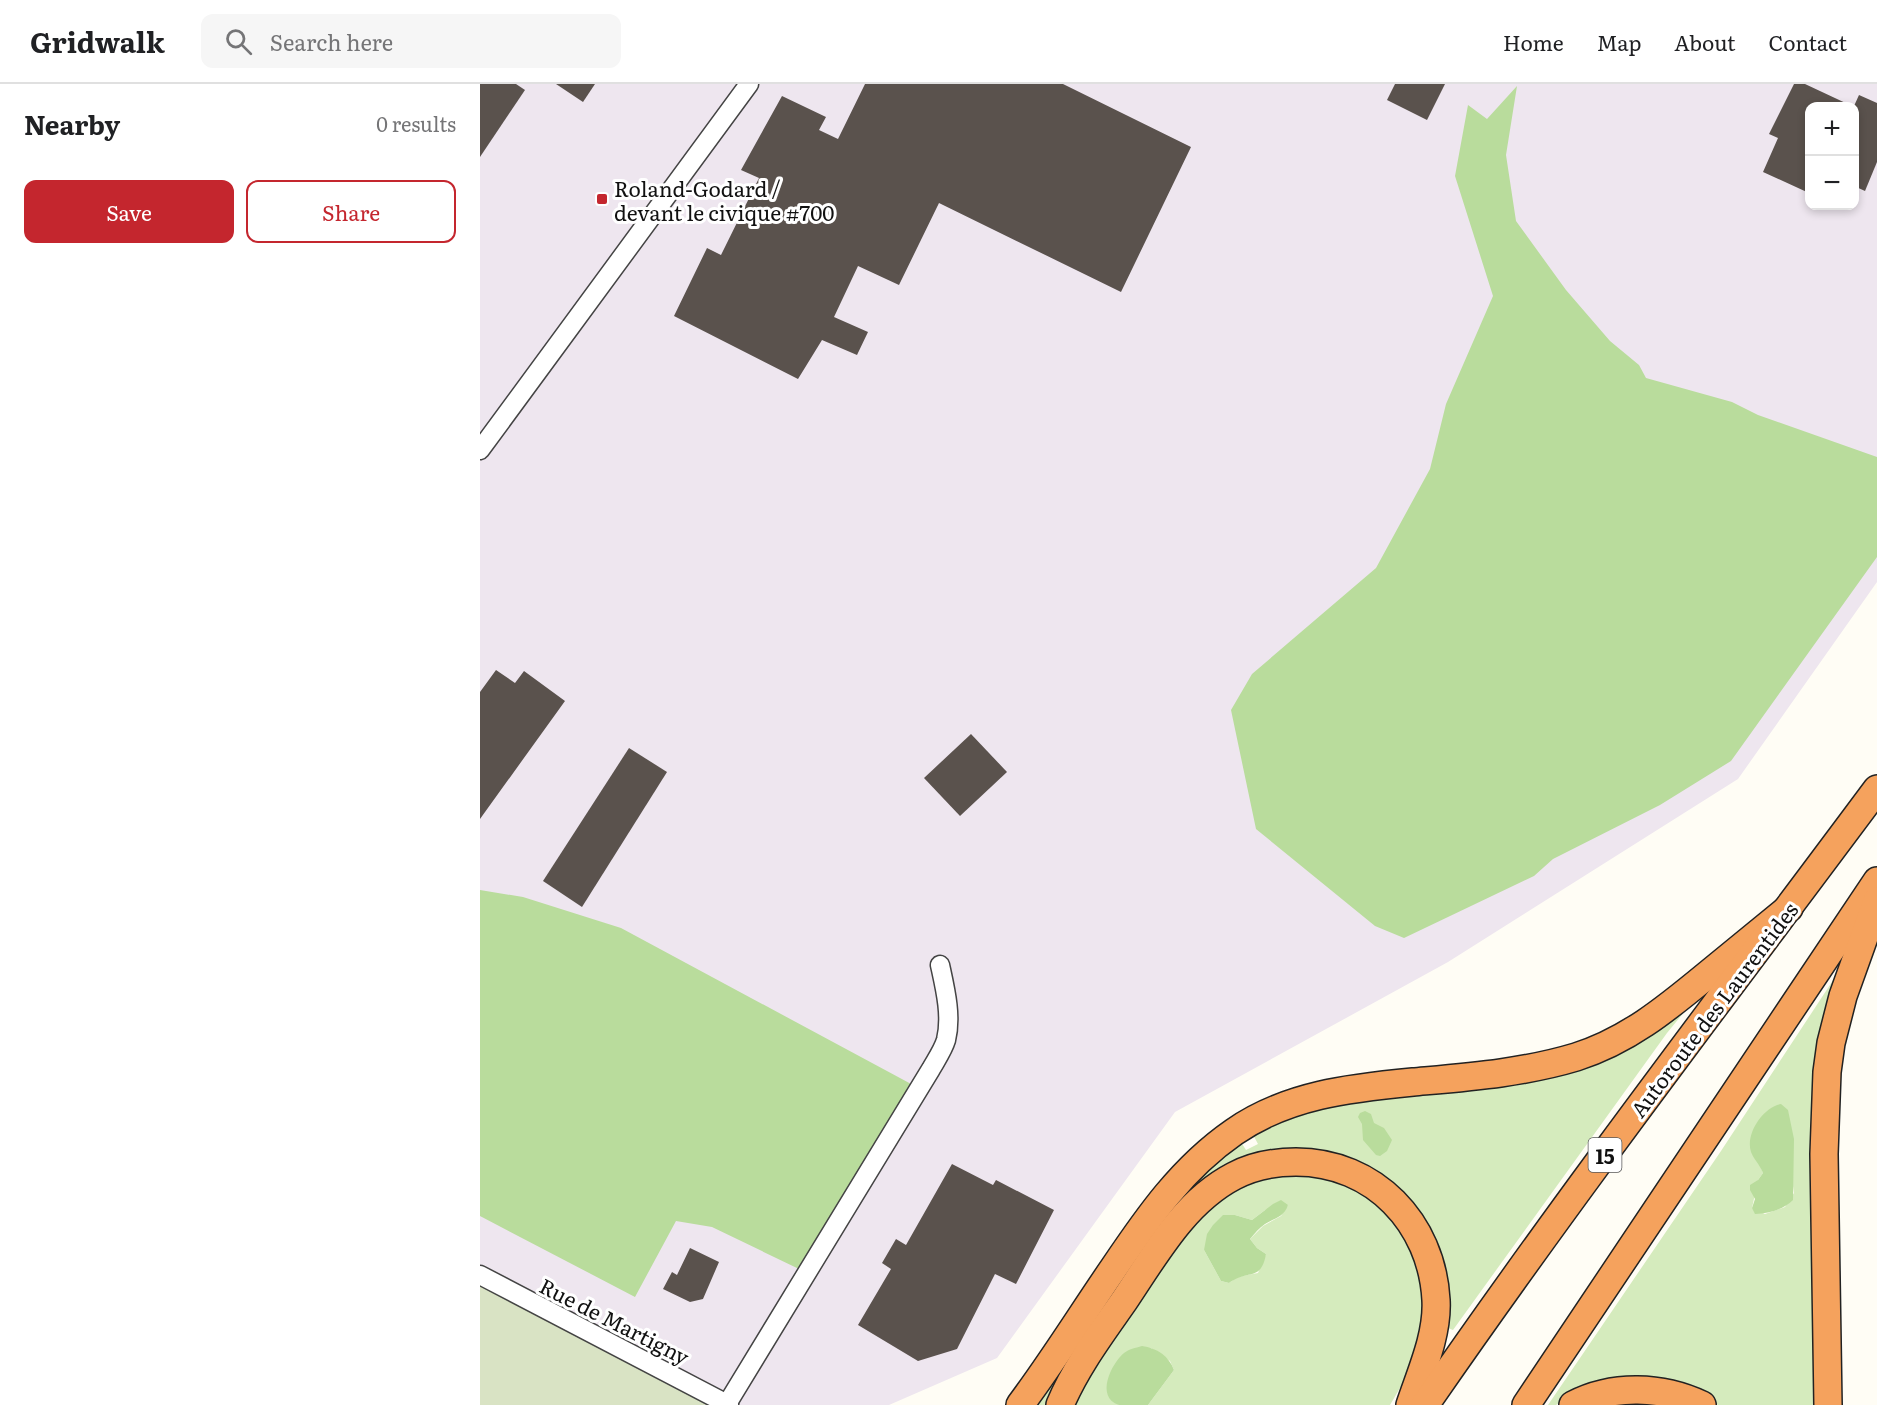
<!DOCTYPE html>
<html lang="en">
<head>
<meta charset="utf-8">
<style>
	:root { --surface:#fff; --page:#f6f6f6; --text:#202124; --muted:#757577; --line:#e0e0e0; --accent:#c4262e }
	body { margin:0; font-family:Literata,serif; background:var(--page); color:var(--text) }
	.controls { position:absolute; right:18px; top:18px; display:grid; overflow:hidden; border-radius:12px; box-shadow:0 3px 9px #0003 }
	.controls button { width:54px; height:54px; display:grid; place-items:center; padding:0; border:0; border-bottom:2px solid var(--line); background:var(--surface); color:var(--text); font:30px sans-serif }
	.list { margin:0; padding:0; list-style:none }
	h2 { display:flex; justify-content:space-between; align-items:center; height:78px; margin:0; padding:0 24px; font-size:26px }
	h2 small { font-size:20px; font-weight:400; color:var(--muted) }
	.actions { display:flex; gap:12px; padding:18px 24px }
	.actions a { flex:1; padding:14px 0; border:2px solid var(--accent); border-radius:12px; text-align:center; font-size:21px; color:var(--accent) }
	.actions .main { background:var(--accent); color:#fff }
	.icon { flex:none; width:33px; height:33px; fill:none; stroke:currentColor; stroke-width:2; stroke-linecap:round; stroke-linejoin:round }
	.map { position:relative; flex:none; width:1397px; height:1321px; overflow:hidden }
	header { display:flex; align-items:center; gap:36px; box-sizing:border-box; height:84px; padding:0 30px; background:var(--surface); border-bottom:2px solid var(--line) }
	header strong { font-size:28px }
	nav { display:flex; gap:33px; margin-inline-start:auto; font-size:21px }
	.search { width:420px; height:54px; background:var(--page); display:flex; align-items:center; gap:15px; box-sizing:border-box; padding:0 21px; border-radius:12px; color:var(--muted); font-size:22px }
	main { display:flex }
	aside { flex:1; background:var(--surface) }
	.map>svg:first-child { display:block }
	.industrial { fill:#eee6ef; fill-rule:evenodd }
	.green { fill:#d5ebbd; fill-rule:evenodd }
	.forest { fill:#b9dc9c }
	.cemetery { fill:#d9e3c4 }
	.building { fill:#5a524d }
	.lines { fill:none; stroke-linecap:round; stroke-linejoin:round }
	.minor-casing { stroke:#444; stroke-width:21 }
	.highway-casing { stroke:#222; stroke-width:30 }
	.minor { stroke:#fff; stroke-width:18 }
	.highway { stroke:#f5a25d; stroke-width:27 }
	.poi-dot { fill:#c4262e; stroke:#fff; stroke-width:2 }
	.labels { text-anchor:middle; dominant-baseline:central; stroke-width:6; stroke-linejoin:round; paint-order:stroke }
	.shield { fill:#fff; stroke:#585858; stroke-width:1.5 }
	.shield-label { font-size:20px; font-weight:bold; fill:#111 }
	.poi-label { font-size:21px; fill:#111; stroke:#fff; text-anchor:start }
	.street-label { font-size:21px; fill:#111; stroke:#fff }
</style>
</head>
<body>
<header>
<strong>Gridwalk</strong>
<div class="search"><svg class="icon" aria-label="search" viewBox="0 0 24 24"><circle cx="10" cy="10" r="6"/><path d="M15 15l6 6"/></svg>Search here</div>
<nav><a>Home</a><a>Map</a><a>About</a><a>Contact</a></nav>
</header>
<main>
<aside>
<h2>Nearby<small>0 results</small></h2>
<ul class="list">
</ul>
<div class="actions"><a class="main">Save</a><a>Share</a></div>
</aside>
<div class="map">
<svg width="1397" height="1321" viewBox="0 0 1397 1321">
	<rect width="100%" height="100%" fill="#fffdf5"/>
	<path class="industrial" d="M0,0h1397v498l-139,197 -290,183 -273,150 -178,246 -108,47h-409zM1330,22h44v100h-44z"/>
	<g class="green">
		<path d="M1365,878l-25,443h-102l-9,-6 -134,-6 -19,12h-8l173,-254zM1272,1070l40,25 2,14 -9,14 -20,7 -13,-6 6,-28 5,-7 -3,-9z"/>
		<path d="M1214,916l-27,33 -214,297 -10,-4 -53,-143 -155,-19 -187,241h-18l148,-213 61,-53 7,11 12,-6 -7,-13 62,-25 211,-27z"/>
		<path d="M833,1089l56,20 46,55 12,56 -16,65 -21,36h-242l26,-35 -4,-9 -19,-13 -35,55 4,2h-46l13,-26 80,-122 43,-54 47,-26zM808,1121l-7,11 -18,10 -13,13 7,9 9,6 -8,19 -21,4 -8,6 -8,-2 -17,-31 31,-35 17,5 13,-10z"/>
	</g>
	<g class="forest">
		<path d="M1037,2l-11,69 10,66 50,69 44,51 29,24 7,13 86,24 26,13 119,42v100l-146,204 -71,44 -107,54 -19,17 -130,62 -29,-12 -119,-97 -25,-119 21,-36 124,-106 54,-99 16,-65 47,-108 -38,-120 13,-71 19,14z"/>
		<path d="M0,806l43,7 98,31 292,157 -103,181 -11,3 -87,-42 -36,-6 -41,76 -155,-81z"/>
		<path d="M1301,1020l7,6 6,29 -1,61c-10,10 -24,13 -38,14l-3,-6 3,-9 -5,-9v-5l8,-5 5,-7c-4,-10 -9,-13 -12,-21 -6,-18 12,-45 30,-48z"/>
		<path d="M885,1027l6,3 3,9 10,5 8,12 -5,11 -7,5 -4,-1 -13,-15 -1,-16 -4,-7 2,-4z"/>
		<path d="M801,1116l7,5c-4,12 -13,13 -23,19 -6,4 -10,9 -15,15l7,9 9,6c-5,28 -18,15 -37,29l-8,-2 -17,-31 3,-16 6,-9 10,-10h12l17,5 21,-16z"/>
		<path d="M662,1262c15,2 27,10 32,24l-26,35c-8,0 -21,0 -29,0 -24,-8 -8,-41 5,-52 5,-4 11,-5 18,-7z"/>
	</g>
	<path class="cemetery" d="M0,1197l239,124h-239z"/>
	<g class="building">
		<path d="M0,0h36l9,6 -45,67z"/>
		<path d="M76,0h39l-12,18z"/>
		<path d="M385,0h198l128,63 -70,145 -182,-89 -40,82 -41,-19 -24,51 34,15 -11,23 -35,-15 -24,39 -124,-63 33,-68 14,7 38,-77 -18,-8 41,-74 44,21 -7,13 19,9z"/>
		<path d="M915,0h50l-18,36 -40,-20z"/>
		<path d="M1314,0h11l47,22h-43v87l-46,-21 15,-34 -9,-4z"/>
		<path d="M1379,11l18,8v59l-12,29 -11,-5v-80z"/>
		<path d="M16,586l19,13 9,-12 41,30 -85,118v-127z"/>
		<path d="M491,650l36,38 -47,44 -36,-38z"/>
		<path d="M149,664l38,24 -85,135 -39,-26z"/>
		<path d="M472,1080l41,21 3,-5 58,30 -38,74 -21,-10 -38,75 -39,12 -60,-36 33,-56 -9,-6 14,-24 10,6z"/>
		<path d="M210,1164l29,14 -16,37 -13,3 -27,-13 9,-17 5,3z"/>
	</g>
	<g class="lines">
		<defs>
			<g id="minor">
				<path d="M0,366l269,-366"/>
				<path d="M0,1191l249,130"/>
				<path d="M247,1320l204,-335c5,-9 12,-19 15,-29 6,-24 -1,-52 -6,-75"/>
			</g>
			<g id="highway">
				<path d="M540,1321c33,-44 62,-91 93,-136 35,-52 69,-101 121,-137 53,-37 116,-44 179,-50 55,-5 110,-9 163,-25 51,-16 90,-48 130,-81 28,-23 55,-45 83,-68"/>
				<path d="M580,1321c16,-38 41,-71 64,-104 31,-46 60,-99 110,-125 19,-10 40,-14 62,-14 78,0 136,61 140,138 2,35 -15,72 -26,105"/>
				<path d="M945,1321c145,-210 300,-412 452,-616"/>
				<path d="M1046,1321l351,-524"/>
				<path d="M1093,1321c40,-21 89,-19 129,0"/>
				<path d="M1348,1321l-4,-251 3,-82 4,-29 12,-47 34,-95"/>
			</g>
		</defs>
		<use href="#minor" class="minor-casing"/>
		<use href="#highway" class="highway-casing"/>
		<use href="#minor" class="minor"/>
		<use href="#highway" class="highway"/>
	</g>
	<rect class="poi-dot" x="116" y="109" width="12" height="12" rx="3"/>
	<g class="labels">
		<rect class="shield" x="1108.5" y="1054" width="33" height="34" rx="4.5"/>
		<g class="shield-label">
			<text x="1125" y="1071">15</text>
		</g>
		<g class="poi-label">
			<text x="134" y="103">Roland-Godard /<tspan x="134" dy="24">devant le civique #700</tspan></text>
		</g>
		<g class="street-label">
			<text transform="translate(1233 925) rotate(-53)">Autoroute des Laurentides</text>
			<text transform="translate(135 1236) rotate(27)">Rue de Martigny</text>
		</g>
	</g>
</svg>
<div class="controls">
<button>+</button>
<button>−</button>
</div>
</div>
</main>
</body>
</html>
